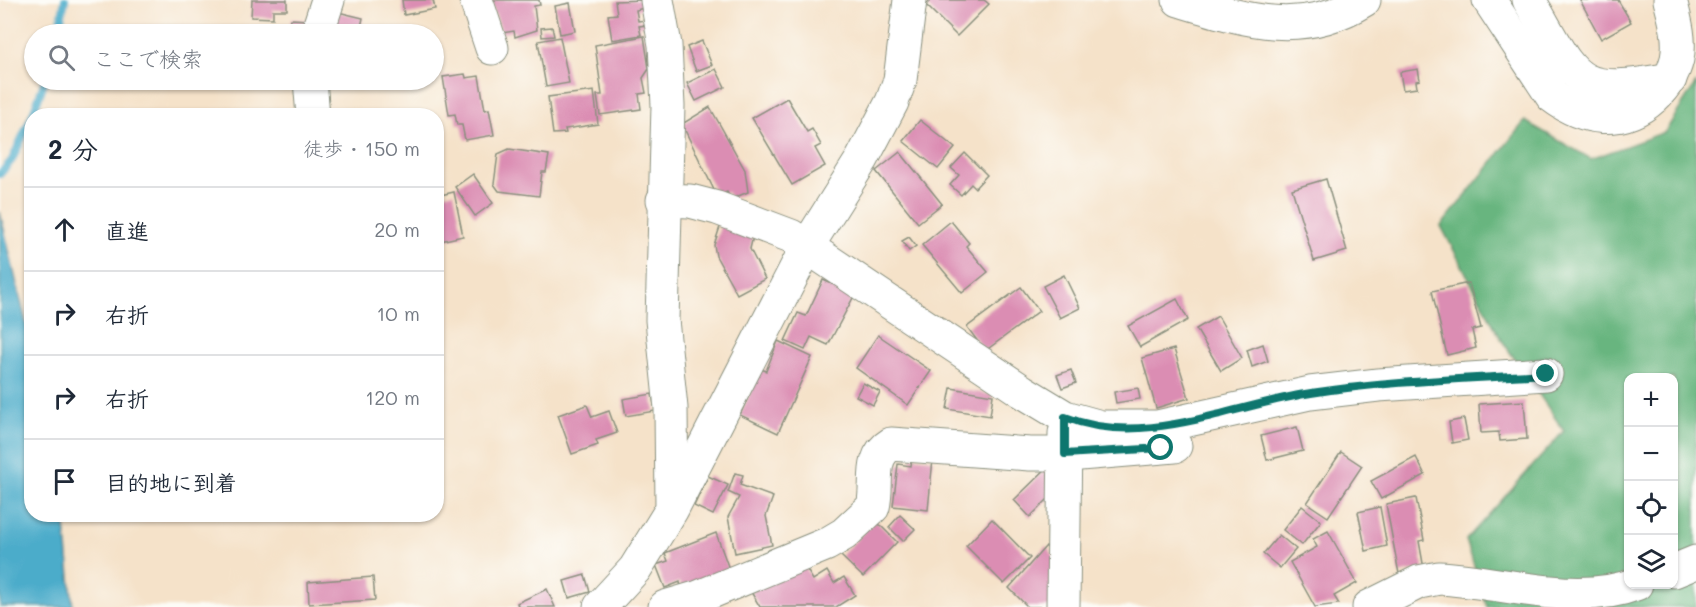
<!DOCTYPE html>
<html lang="ja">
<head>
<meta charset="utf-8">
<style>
	:root { --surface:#fff; --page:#f2f2f3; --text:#1f2937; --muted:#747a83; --line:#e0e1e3 }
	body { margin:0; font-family:Mali,"Klee One",sans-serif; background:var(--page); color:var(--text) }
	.controls { position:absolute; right:18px; bottom:18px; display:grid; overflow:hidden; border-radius:12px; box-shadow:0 2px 4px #0004 }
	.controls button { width:54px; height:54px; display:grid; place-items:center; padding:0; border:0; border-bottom:2px solid var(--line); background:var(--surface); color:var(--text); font:30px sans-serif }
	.stop { position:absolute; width:18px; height:18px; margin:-14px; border:4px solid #0f766e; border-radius:50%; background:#fff }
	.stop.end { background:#0f766e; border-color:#fff; box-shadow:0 2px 6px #0008 }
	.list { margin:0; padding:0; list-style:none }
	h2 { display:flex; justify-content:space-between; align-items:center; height:78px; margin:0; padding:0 24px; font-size:26px }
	h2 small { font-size:20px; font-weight:400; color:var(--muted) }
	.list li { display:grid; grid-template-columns:39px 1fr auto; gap:18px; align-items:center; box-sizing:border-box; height:84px; padding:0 24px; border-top:2px solid var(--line) }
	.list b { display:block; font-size:22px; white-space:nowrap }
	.list em { font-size:20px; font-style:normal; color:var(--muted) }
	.icon { flex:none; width:33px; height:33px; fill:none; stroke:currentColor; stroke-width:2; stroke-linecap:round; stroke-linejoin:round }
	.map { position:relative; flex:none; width:1696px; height:607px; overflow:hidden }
	.search { position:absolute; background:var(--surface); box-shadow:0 2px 4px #0004; left:24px; top:24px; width:420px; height:66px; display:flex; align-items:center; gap:15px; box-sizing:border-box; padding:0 21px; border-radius:33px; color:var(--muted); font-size:22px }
	.panel { position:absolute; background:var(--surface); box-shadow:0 2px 4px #0004; left:24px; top:108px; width:420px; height:414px; border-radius:24px }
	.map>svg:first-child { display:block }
	.forest { fill:#67b57f; stroke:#43795a; stroke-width:1.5; fill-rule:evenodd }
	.water { fill:#4bacca; stroke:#35747f; stroke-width:1.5 }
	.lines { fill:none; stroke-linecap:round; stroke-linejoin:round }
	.stream { stroke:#4bacca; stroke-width:8 }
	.building { fill:#db8db3 }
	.minor-casing { stroke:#8a907e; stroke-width:35 }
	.minor { stroke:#fff; stroke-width:33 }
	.route { stroke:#0f766e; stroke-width:8 }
</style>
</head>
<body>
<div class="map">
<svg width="1696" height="607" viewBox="0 0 1696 607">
	<rect width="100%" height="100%" fill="#fdfcf7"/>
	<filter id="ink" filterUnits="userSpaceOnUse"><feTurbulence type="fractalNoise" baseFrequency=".0167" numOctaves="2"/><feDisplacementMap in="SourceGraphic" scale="12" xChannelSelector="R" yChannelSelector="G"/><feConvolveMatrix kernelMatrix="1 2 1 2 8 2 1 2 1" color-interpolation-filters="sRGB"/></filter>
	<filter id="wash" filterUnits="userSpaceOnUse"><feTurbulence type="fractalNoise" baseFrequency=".008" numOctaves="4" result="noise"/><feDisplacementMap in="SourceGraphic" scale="24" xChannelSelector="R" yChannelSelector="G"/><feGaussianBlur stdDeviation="1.35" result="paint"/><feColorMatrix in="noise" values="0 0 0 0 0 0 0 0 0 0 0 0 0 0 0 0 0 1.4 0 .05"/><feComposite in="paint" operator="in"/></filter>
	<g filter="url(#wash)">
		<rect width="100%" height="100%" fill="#f5e2c9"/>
		<path class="forest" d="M1696,83v524h-209l-21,-67 98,-109 -63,-92 -60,-113 84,-105 66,38 74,-27zM1628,378h46v206h-46z"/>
		<path class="water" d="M0,212l31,132 1,170 32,1 9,92h-73z"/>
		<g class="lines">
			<g class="stream">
				<path d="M58,34l7,-34"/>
				<path d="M32,116l13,-36"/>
				<path d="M0,174l12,-14 20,-44"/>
			</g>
		</g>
		<g id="blocks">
			<g class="building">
				<path d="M252,0h35v10h-14v8l-22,-1z"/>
				<path d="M402,0h31l2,9 -31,6z"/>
				<path d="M490,0h49l1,5 -6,1 3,24 -22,7 -1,-6 -12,2z"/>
				<path d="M642,0l2,8 -8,2 2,11 8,-1 1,5 -8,1 2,9 -29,5 -4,-25 9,-1 -2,-13z"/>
				<path d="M931,0h53l5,4 -32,32 -31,-31z"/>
				<path d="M1580,0h38l13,22 -30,17z"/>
				<path d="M570,3l5,28 -15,3 -5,-28z"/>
				<path d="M338,12l25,6 -2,9 21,5v2h-49z"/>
				<path d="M291,19l17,1 -1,9 -17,-1z"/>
				<path d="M552,27l2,9 -12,1 -1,-9z"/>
				<path d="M644,36l5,33 -6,9 3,15 -7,1 2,15 -41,6 -3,-20h5l-7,-50z"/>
				<path d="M560,37l9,46 -23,4 -8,-46z"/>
				<path d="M702,41l10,24 -16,6 -9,-24z"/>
				<path d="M716,69l9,18 -29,14 -9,-18z"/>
				<path d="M1418,69l2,11 -4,1 1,7 -14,2 -3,-18z"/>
				<path d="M465,74l1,4 13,-2 6,34 4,-1 5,26 -29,5 -3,-15h-5l-2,-11 -6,1 -6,-38z"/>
				<path d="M594,91l4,33 -33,5 1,4 -13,1 -5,-37z"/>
				<path d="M787,98l20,34 5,-3 9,16 -6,3 10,18 -33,19 -40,-67z"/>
				<path d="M710,107l35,63 3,22 -17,7 -4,-7 -10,4 -35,-72z"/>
				<path d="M920,120l35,28 -17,21 -35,-28z"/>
				<path d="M509,149l40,6 -3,17h-4l-3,24 -40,-5 -5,-7 4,-30z"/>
				<path d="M900,152l42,52 -24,19 -42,-52z"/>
				<path d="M965,153l22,22 -12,13 -4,-4 -10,11 -11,-10 9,-10 -8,-7z"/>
				<path d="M473,174l20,29 -18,13 -20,-29z"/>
				<path d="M1326,179l21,72 -33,10 -22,-72z"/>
				<path d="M454,192l9,44 -27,6v-46z"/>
				<path d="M951,221l18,22 -3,3 22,26 -26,21 -40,-48z"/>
				<path d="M721,224l33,8 -4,17 15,30 -28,15 -21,-38 -2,-11z"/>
				<path d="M909,237l7,9 -7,5 -7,-10z"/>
				<path d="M1064,275l16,33 -20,10 -17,-32z"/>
				<path d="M823,280l32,14 -27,51 -17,-8 -6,13 -20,-9 13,-28 8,3z"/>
				<path d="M1469,283l12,45 -9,2 4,18 -29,7 -15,-64z"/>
				<path d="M1021,287l18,24 -54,40 -18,-24z"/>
				<path d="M1177,299l11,21 -48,27 -12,-21z"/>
				<path d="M1218,316l24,42 -21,13 -25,-42z"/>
				<path d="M878,335l53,36 -23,34 -52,-37z"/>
				<path d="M778,341l34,16 -34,76 -38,-18 21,-46 5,2z"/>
				<path d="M1263,344l5,17 -16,6 -5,-17z"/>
				<path d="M1174,349l15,49 -33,10 -14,-50z"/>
				<path d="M1071,370l5,13 -14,5 -5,-13z"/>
				<path d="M863,383l17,9 -7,13 -17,-9z"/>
				<path d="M951,388l42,7 -3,21 -43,-7z"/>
				<path d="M1138,388l2,11 -24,4 -2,-11z"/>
				<path d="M652,394l3,17 -29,5 -3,-17z"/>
				<path d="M1524,401l3,38 -27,2 -1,-9 -18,1 -2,-29z"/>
				<path d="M587,405l5,12 17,-6 8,22 -21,7 2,5 -26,9 -14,-39z"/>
				<path d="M1464,419l4,21 -16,3 -3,-21z"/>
				<path d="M1297,427l6,24 -36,9 -6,-24z"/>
				<path d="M1341,452l21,14 -34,51 -21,-14z"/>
				<path d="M912,457l21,2 -5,51 -35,-4 5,-42 13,2z"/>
				<path d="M1416,457l9,18 -44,24 -10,-18z"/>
				<path d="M1052,463l2,30 -24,24 -16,-17z"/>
				<path d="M735,473l8,2 -3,10 33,12 -7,19 6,29 -37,8 -7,-36 11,-20 -11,-5z"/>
				<path d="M708,476l20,9 -15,30 -19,-9z"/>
				<path d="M1416,498l8,42 -5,1 5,28 -25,5 -13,-70z"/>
				<path d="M1302,506l19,15 -19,24 -19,-15z"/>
				<path d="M1380,507l7,39 -21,5 -8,-39z"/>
				<path d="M900,515l15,14 -12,12 -14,-14z"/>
				<path d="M992,519l38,39 -26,26 -38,-38z"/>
				<path d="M875,520l22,22 -34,35 -22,-21z"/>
				<path d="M1328,531l29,52 -23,13 5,8 -24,3 -25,-45 27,-15 -4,-8z"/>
				<path d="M716,533l13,36 -48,18 -1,-5 -15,6 -9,-23 12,-4 -3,-8z"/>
				<path d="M1279,535l17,14 -16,19 -17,-14z"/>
				<path d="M1046,546l9,12 -1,49h-26l-19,-19z"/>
				<path d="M801,560l12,20 14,-9 7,12 10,-6 11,18 -19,12h-76l-9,-15z"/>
				<path d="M585,575l5,17 -21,6 -5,-17z"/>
				<path d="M373,577l2,23 -66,4 -1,-22z"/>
				<path d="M547,589l8,18h-37l-1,-4z"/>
			</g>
		</g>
	</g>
	<g filter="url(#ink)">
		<use href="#blocks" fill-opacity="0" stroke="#8a907e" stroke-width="1.5"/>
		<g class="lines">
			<defs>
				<g id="minor">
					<path d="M476,0l16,48"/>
					<path d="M657,0l8,45 3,61 -6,214 9,88 1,99"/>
					<path d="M1179,0c66,20 122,39 185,0"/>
					<path d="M1489,0l63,96c31,24 70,30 101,2 12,-11 20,-22 24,-39 4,-20 -2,-40 -7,-59"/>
					<path d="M1529,0c47,79 41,98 141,79"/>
					<path d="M317,34l11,-34"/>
					<path d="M310,80l3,36"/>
					<path d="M663,200l27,1 27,7 74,28 231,155 43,26 36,10h56l153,-34 68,-8 168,-11"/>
					<path d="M1674,571l22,-9"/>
					<path d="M600,607l35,-38 37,-60 136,-264 54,-86 30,-57 8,-22 10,-80"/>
					<path d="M665,607l34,-10 128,-53 17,-10 29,-27c6,-23 -5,-49 18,-63l139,10h50l95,-8"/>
					<path d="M1063,607l2,-174"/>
					<path d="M1369,607l50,-25 20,-4c62,3 138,29 197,6"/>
				</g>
			</defs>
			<use href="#minor" class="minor-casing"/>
			<use href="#minor" class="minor"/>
		</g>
	</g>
	<g class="lines" filter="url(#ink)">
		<path class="route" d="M1161,448l-96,6v-37c79,32 167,-12 246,-24 77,-12 157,-14 235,-19"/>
	</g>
</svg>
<div class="controls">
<button>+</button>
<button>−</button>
<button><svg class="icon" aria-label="locate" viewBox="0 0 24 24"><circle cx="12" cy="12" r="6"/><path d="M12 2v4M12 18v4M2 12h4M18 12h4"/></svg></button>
<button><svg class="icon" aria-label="layers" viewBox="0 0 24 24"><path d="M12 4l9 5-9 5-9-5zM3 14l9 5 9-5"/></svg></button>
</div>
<div class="stop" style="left:1161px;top:448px"></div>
<div class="stop end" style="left:1546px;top:374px"></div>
<div class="search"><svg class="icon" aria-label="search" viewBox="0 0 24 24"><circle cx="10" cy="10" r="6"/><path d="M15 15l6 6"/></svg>ここで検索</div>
<section class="panel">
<h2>2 分<small>徒歩 · 150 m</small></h2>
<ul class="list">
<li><svg class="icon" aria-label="ahead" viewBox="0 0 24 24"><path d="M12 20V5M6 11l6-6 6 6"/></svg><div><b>直進</b></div><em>20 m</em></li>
<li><svg class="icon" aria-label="right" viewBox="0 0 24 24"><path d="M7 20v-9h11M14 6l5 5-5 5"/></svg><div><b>右折</b></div><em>10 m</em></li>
<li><svg class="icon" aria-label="right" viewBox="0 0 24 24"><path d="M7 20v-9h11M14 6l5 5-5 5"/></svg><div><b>右折</b></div><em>120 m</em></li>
<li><svg class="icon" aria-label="arrive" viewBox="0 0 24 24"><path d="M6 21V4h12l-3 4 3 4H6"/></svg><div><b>目的地に到着</b></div></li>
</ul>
</section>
</div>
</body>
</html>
